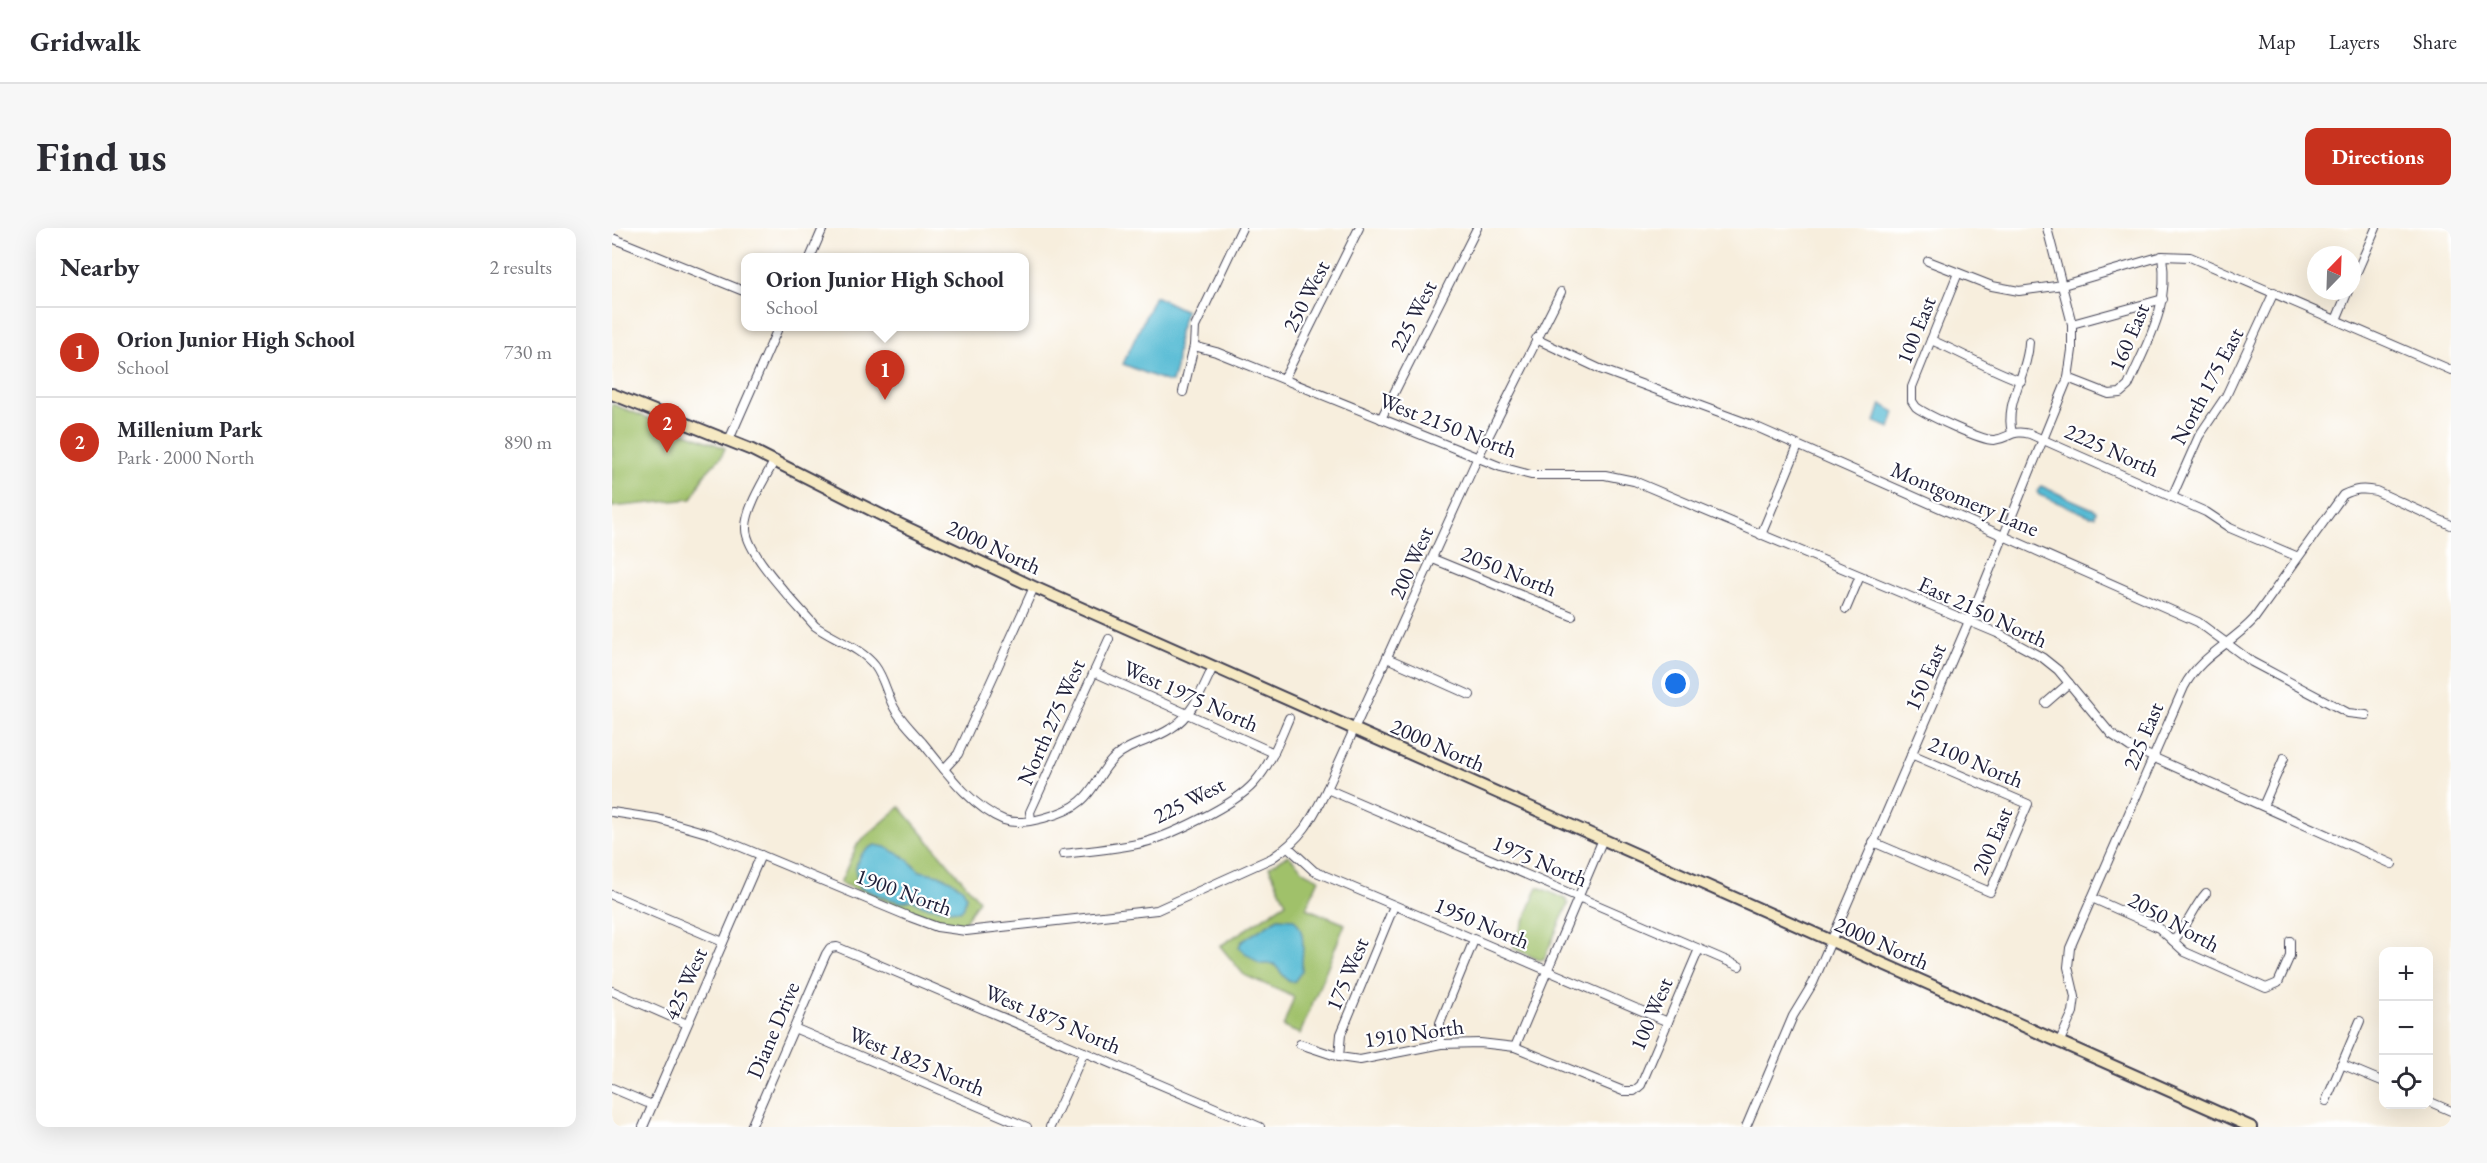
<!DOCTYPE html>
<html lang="en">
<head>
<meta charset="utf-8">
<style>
	:root { --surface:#fff; --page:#f7f7f7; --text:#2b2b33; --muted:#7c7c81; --line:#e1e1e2; --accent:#c8321e }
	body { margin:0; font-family:"EB Garamond",serif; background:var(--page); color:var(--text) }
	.controls { position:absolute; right:18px; bottom:18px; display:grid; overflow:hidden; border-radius:12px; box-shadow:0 6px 24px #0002 }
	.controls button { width:54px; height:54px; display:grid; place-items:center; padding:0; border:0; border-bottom:2px solid var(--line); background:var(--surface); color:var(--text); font:30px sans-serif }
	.compass { position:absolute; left:1695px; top:18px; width:54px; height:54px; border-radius:50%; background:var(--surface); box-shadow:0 6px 24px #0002; rotate:23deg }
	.you { position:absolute; left:1064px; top:456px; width:21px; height:21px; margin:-15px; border:4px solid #fff; border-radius:50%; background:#1a73e8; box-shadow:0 0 0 9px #1a73e833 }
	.badge { display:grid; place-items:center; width:39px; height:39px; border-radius:50%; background:var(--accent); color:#fff; font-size:20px; font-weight:700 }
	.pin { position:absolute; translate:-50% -50px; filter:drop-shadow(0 2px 3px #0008) }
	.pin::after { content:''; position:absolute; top:32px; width:21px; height:18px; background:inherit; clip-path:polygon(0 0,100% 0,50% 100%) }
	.popup { position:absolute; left:129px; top:25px; width:288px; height:78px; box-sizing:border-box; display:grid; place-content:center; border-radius:12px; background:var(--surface); filter:drop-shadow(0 2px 4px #0005); font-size:20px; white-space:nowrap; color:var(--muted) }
	.popup b { font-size:22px; color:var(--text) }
	.popup::after { content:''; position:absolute; left:50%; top:100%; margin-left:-12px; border:12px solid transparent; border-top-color:var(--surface) }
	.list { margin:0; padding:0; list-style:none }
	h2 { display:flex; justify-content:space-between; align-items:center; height:78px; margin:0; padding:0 24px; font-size:26px }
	h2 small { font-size:20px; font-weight:400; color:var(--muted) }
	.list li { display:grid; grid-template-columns:39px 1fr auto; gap:18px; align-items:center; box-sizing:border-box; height:90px; padding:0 24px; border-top:2px solid var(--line) }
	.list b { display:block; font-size:22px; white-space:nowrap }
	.list p { margin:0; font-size:20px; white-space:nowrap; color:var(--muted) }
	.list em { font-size:20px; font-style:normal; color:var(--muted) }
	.icon { flex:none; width:33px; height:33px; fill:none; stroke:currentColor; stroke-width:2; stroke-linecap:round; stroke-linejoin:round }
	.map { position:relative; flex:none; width:1839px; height:899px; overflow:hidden; border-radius:12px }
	header { display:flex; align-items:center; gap:36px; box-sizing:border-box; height:84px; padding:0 30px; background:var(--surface); border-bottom:2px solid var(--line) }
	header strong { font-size:28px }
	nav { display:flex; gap:33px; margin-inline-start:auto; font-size:21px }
	.intro { display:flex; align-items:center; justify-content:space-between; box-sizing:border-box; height:144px; padding:0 36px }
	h1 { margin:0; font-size:42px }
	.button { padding:15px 27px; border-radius:12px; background:var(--accent); color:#fff; font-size:21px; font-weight:700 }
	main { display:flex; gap:36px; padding:0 36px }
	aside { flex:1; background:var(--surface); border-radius:12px; box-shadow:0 6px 24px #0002 }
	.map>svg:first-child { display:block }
	.green { fill:#a0c16a; stroke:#617252; stroke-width:1.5 }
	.water { fill:#56bbd4; stroke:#3c6e88; stroke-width:1.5 }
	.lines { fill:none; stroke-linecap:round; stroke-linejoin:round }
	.street-casing { stroke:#424153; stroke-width:10 }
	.secondary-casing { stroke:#424153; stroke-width:14 }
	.street { stroke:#fff; stroke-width:8 }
	.secondary { stroke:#f6e9c3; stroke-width:10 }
	.labels { text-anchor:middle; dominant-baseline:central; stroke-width:4.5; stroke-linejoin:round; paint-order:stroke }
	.street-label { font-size:22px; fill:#22223b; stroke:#fff }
</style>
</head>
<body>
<header>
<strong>Gridwalk</strong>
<nav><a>Map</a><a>Layers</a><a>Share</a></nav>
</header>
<div class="intro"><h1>Find us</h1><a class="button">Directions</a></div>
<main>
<aside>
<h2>Nearby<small>2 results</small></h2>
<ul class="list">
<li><span class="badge">1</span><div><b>Orion Junior High School</b><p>School</p></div><em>730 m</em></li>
<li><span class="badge">2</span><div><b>Millenium Park</b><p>Park · 2000 North</p></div><em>890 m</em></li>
</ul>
</aside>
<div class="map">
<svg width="1839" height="899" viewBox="0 0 1839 899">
	<rect width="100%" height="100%" fill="#fff"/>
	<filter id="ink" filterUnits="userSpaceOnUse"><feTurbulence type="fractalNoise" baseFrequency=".0167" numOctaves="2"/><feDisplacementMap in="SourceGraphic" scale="12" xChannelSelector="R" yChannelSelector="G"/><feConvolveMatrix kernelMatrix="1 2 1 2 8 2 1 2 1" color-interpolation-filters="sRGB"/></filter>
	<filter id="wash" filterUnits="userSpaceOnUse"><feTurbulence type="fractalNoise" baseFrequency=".008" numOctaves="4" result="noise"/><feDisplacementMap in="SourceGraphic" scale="24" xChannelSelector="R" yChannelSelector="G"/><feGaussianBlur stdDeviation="1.35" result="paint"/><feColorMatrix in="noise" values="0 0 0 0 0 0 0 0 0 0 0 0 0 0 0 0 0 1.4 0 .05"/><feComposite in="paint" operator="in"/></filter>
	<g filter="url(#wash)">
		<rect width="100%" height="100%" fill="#f7eedd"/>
		<g class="green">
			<path d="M0,176l113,44 -4,9 -17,18 -12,24 -80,8z"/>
			<path d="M288,579l79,93 -16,24 -26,-2 -97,-39 18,-40z"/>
			<path d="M676,627l18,18 13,6 -13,29 39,16 -45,110 -17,-7 11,-30 -50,-22 -24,-29 66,-43 -17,-36z"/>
			<path d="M926,659l28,12 2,5 -24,55 -5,1 -26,-12z"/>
		</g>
		<g class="water">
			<path d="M543,68l31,15 -7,21 -3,36 -4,14h-4l-45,-18z"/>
			<path d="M1269,176l14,8 -5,16 -15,-6z"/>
			<path d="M1429,258l52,23 3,2 -1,5h-5l-51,-21 -2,-3z"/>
			<path d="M263,617l10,2 18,9 17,15 19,4 11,5 13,9 3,7 -2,11 -4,4 -36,-5 -12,-6 -11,2 -15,-4 -25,-10c-10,-17 -5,-36 14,-43z"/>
			<path d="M666,690l16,1c14,15 7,35 8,52l-8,11 -6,-1 -14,-17h-14l-21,-16 2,-6z"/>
		</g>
	</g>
	<g filter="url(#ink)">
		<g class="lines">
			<defs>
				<g id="street">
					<path d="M0,10l134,54"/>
					<path d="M198,30l13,-30"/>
					<path d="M1316,33l64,25 27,5 44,-6 99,-29 28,1 261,113"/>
					<path d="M1346,45l-46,114v14l4,6c11,8 66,34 78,33 17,-2 16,-11 36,-6l176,78 24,16 66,28"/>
					<path d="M1740,55l24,-55"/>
					<path d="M1724,92l12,-29"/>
					<path d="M1460,96l91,-25"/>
					<path d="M924,111l64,30 152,56 446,197 54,40 96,51 18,2"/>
					<path d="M1319,112c31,13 59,30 90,41"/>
					<path d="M582,118l22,6 285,115 30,8h74l29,6 363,152 46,25 15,12 53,64 19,13 262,117"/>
					<path d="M1456,150l41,16 11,-1 8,-7c20,-46 42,-78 34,-130"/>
					<path d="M672,151l75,-151"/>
					<path d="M571,164l11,-46 1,-19 47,-99"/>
					<path d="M769,191l96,-191"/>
					<path d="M1400,205c-8,-31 16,-59 17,-91"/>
					<path d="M117,212l50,-114"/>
					<path d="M163,232c-10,18 -29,48 -29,68 -1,25 52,78 69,98 19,14 45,21 60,40 10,13 12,31 21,45 7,11 17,21 26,31 22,27 49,65 82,78 19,7 62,-6 77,-19 14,-11 19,-30 33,-43 16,-15 38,-17 56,-29 23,-14 32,-39 43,-62"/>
					<path d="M1560,269l27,-61 27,-40 48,-104"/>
					<path d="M1149,307l37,-89"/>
					<path d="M821,331l139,57"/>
					<path d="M1234,381l14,-33"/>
					<path d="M775,430l83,37"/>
					<path d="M482,444l180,81"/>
					<path d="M1434,475l23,-20"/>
					<path d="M332,541l14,-15 76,-167"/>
					<path d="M715,561l412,177"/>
					<path d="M1651,578l21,-48"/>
					<path d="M0,584l46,7 52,15 200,83 27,10 29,4 191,-21 115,-52c30,-20 39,-37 55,-69l150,-330 84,-167"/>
					<path d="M419,591l-1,-7 79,-173"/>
					<path d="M1261,614l117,50 38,-88 -117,-50"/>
					<path d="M676,619l26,24 354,151"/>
					<path d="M451,626c25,-3 49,-5 74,-10 28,-5 99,-40 117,-61 17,-19 25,-42 35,-65"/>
					<path d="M0,667l111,47"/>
					<path d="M1480,670l67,30 26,24 81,36 12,-5 12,-27v-15"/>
					<path d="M1561,713c14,-14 20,-33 33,-48"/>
					<path d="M0,763l75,33"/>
					<path d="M182,800l233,99"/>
					<path d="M1447,815l14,-31 2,-15 -7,-30 2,-19 114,-261c16,-31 47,-43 70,-68l89,-124c12,-6 20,-7 33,-4l75,34"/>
					<path d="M688,816l39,13 21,3 81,-16 39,-1 35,4 108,44h11l7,-6 58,-136"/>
					<path d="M829,816l-1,-21 34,-83"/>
					<path d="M903,819l88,-208"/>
					<path d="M727,829l2,-23 53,-128"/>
					<path d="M1729,836l43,18"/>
					<path d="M0,860l40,17"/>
					<path d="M1714,873l34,-80"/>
					<path d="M1816,873l23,10"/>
					<path d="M31,899l118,-272"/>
					<path d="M139,899l75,-173 4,-6 7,-1 423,180"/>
					<path d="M438,899l34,-75"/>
					<path d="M1134,899l47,-111 20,-33 156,-362 99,-243 4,-28v-26l-25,-96"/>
				</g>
				<path id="secondary" d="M0,166l140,56 141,71 141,66 1217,540"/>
			</defs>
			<use href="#street" class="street-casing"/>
			<use href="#secondary" class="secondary-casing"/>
			<use href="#street" class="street"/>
			<use href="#secondary" class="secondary"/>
		</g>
	</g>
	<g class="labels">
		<g class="street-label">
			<text transform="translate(694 68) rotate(-63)">250 West</text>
			<text transform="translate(801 88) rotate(-63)">225 West</text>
			<text transform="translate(1304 102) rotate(-68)">100 East</text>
			<text transform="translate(1517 109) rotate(-67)">160 East</text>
			<text transform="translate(1595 158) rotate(-62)">North 175 East</text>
			<text transform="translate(836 197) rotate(21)">West 2150 North</text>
			<text transform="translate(1500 222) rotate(24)">2225 North</text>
			<text transform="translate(1353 271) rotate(23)">Montgomery Lane</text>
			<text transform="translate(382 319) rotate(25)">2000 North</text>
			<text transform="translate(799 335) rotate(-66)">200 West</text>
			<text transform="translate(897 343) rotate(22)">2050 North</text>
			<text transform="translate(1371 384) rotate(25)">East 2150 North</text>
			<text transform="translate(1313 449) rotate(-66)">150 East</text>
			<text transform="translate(579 468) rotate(24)">West 1975 North</text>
			<text transform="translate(439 494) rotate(-66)">North 275 West</text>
			<text transform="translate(1531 508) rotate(-67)">225 East</text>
			<text transform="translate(826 517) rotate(24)">2000 North</text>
			<text transform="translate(1364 534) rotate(23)">2100 North</text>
			<text transform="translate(577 572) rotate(-27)">225 West</text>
			<text transform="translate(1380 613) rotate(-67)">200 East</text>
			<text transform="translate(928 633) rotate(23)">1975 North</text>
			<text transform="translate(292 664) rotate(20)">1900 North</text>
			<text transform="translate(1562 694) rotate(29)">2050 North</text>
			<text transform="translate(870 695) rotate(23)">1950 North</text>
			<text transform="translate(1270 715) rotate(24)">2000 North</text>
			<text transform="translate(735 746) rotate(-67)">175 West</text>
			<text transform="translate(73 756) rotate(-66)">425 West</text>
			<text transform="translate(1039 786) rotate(-67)">100 West</text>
			<text transform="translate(441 791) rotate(23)">West 1875 North</text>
			<text transform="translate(161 802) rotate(-67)">Diane Drive</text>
			<text transform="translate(802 805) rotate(-8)">1910 North</text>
			<text transform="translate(305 833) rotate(23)">West 1825 North</text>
		</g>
	</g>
</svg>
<div class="controls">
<button>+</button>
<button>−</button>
<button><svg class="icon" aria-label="locate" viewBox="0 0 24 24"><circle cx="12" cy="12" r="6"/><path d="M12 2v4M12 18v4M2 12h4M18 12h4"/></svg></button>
</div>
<svg class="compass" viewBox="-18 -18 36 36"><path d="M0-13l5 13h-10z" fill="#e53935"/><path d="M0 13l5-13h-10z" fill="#7c7c81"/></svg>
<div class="you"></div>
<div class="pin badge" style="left:273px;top:172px">1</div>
<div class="popup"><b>Orion Junior High School</b>School</div>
<div class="pin badge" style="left:55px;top:225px">2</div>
</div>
</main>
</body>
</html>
